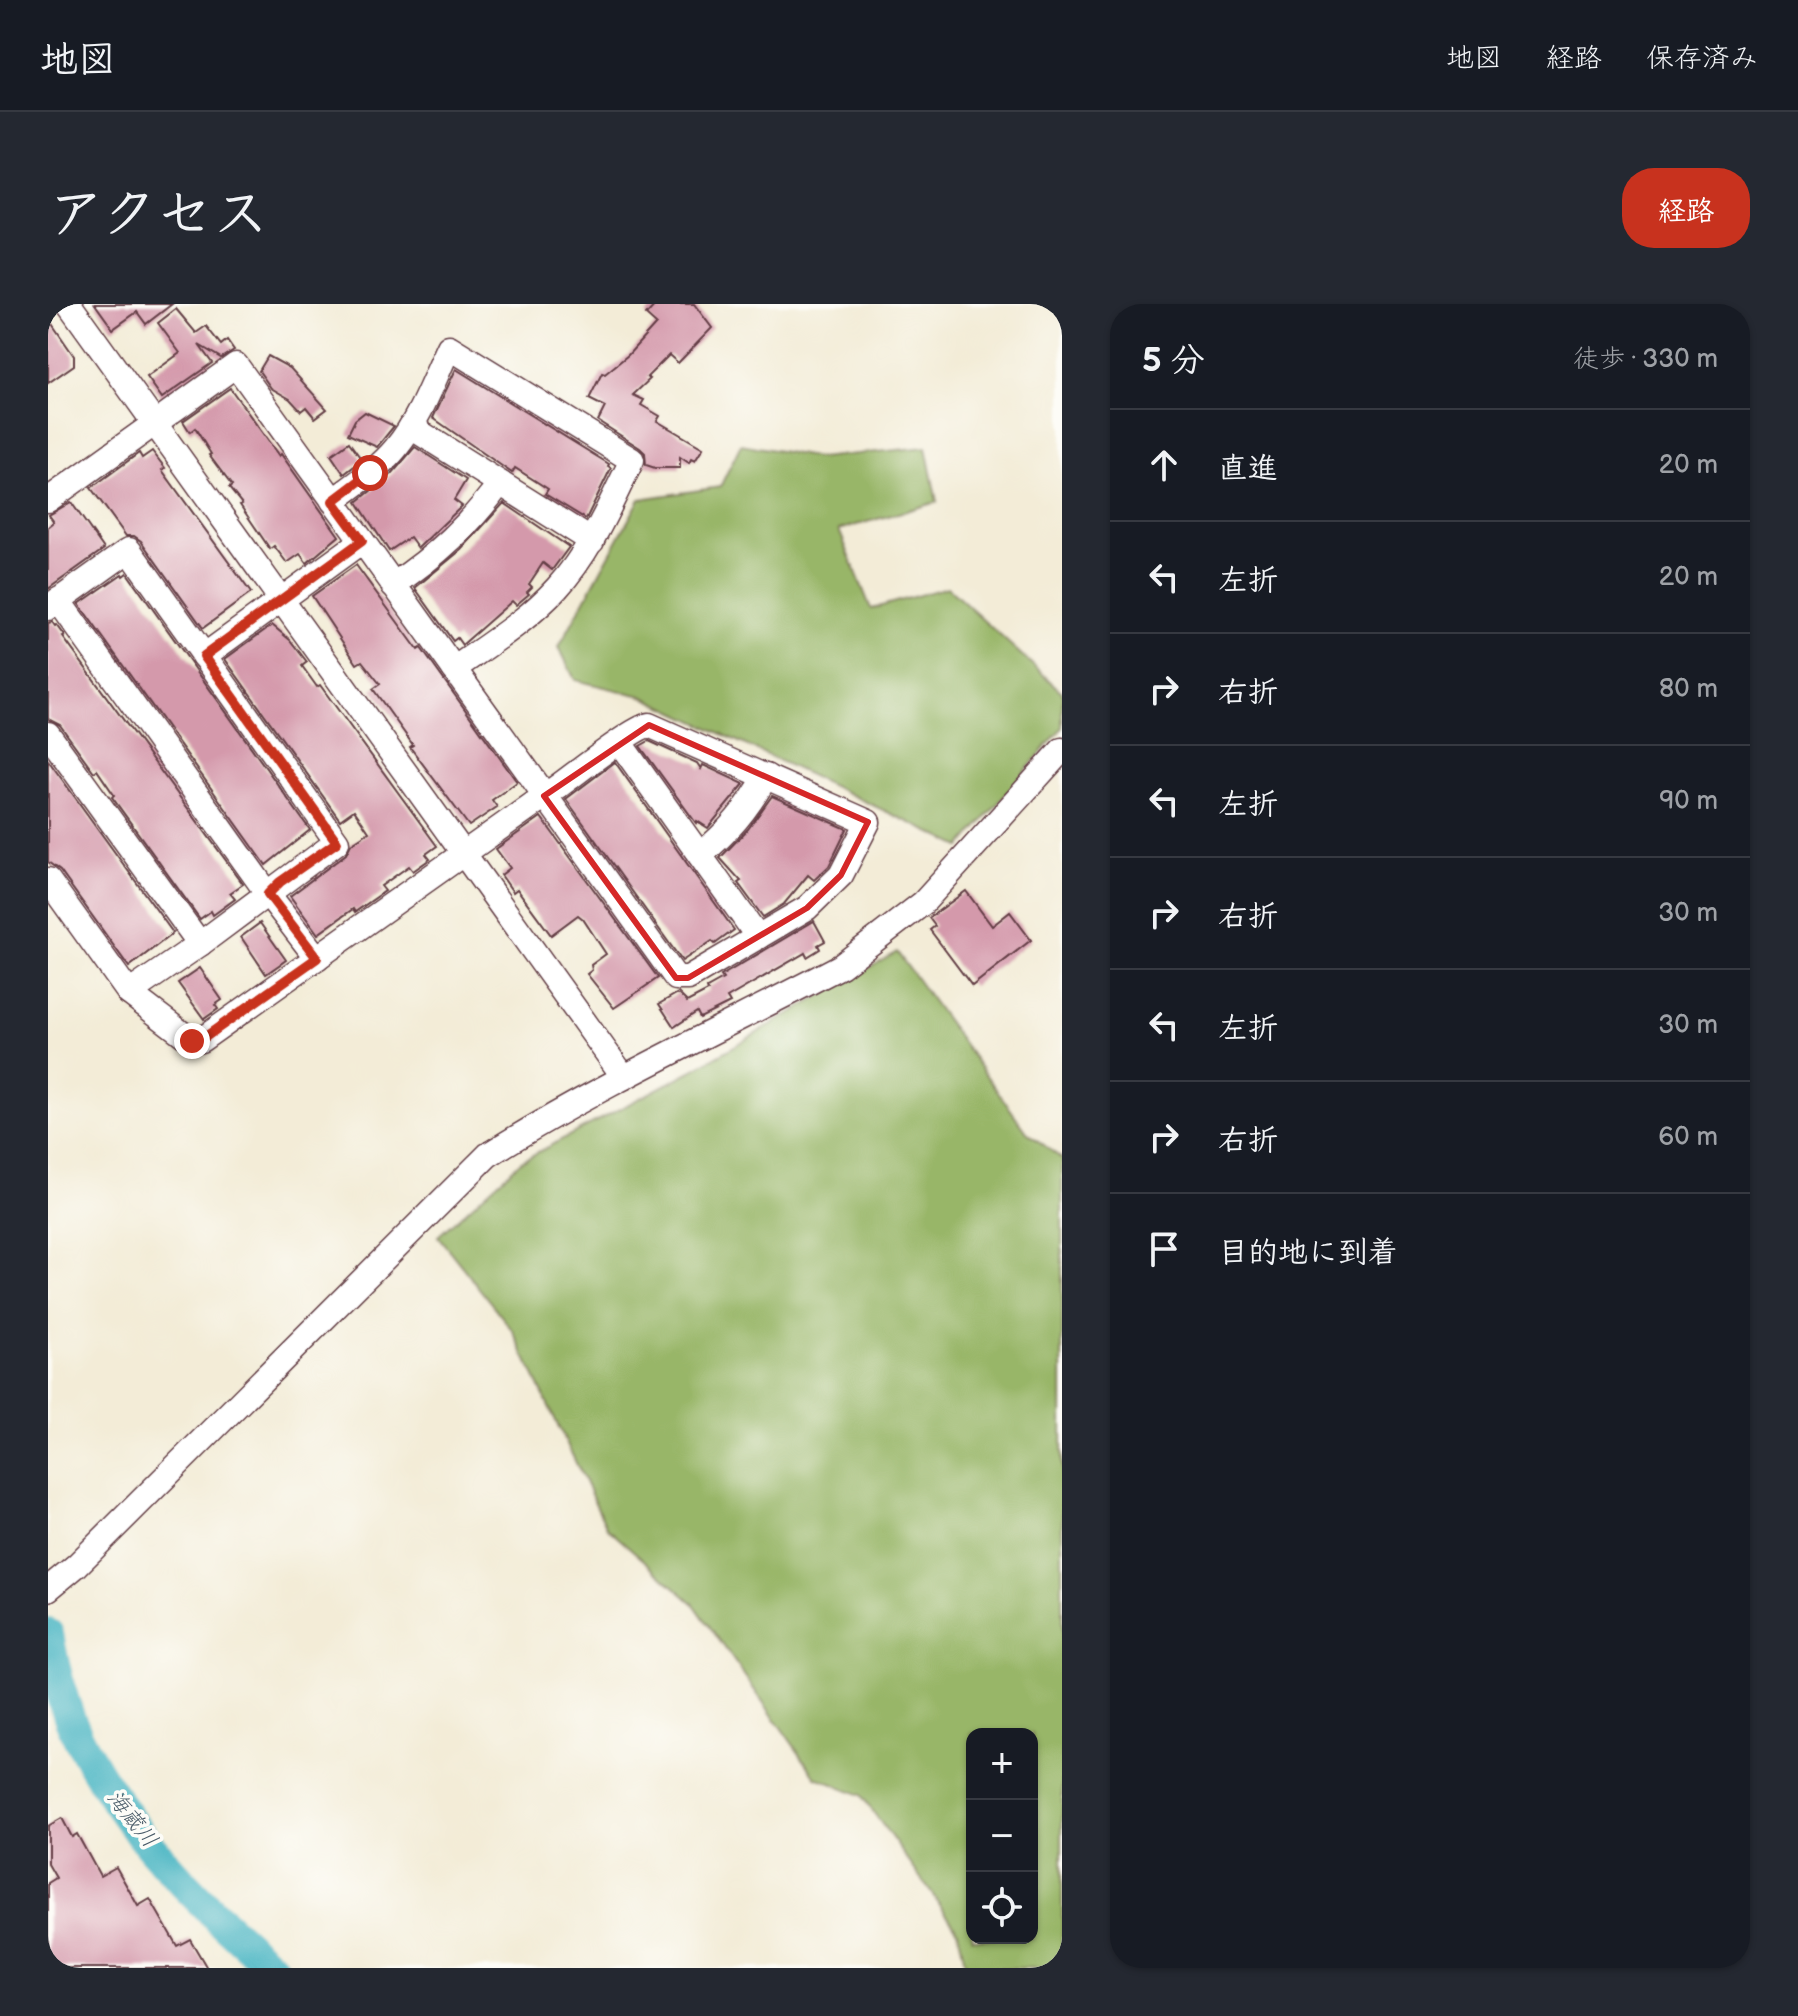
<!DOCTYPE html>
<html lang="ja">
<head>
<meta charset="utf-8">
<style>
	:root { --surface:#171b24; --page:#242831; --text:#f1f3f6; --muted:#9ea1a6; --line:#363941; --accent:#c8321e }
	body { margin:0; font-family:"Balsamiq Sans","Klee One",sans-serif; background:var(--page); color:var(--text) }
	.controls { position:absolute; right:24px; bottom:24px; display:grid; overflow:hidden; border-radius:16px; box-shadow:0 2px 6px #0004 }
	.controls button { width:72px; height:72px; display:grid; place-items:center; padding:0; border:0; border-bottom:2px solid var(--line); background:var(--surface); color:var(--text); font:40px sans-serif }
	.stop { position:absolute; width:24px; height:24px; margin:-18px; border:6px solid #c8321e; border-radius:50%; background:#fff }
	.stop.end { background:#c8321e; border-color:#fff; box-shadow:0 2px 8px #0008 }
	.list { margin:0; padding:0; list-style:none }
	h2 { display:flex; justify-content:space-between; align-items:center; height:104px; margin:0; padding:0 32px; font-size:34px }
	h2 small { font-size:26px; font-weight:400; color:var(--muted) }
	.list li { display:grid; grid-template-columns:52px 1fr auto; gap:24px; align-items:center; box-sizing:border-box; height:112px; padding:0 32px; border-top:2px solid var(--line) }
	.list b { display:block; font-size:30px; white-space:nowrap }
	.list em { font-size:26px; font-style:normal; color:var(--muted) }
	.icon { flex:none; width:44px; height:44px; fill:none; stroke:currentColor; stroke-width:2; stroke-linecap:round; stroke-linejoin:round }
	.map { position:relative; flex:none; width:1014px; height:1664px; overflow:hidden; border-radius:32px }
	header { display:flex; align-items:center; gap:48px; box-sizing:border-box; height:112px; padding:0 40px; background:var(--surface); border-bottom:2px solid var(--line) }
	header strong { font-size:38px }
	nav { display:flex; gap:44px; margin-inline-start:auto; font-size:28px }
	.intro { display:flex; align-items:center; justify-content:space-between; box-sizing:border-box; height:192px; padding:0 48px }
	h1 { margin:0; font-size:56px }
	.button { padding:20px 36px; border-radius:32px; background:var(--accent); color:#fff; font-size:28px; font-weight:700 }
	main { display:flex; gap:48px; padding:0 48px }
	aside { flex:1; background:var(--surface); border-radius:32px; box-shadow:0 2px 6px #0004 }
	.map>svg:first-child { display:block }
	.forest { fill:#98b668; stroke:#716a4a; stroke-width:2; fill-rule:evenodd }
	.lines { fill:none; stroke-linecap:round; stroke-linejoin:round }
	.river { stroke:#48b5c3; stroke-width:32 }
	.building { fill:#d499ab }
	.minor-casing { stroke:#633e45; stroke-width:27 }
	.minor { stroke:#fff; stroke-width:24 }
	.route { stroke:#c8321e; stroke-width:10 }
	.marked { fill:none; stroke:#d62828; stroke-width:6; stroke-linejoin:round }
	.labels { text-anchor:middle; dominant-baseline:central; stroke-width:7; stroke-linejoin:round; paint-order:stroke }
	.water-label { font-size:22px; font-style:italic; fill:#495b68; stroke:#fdfcf7 }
</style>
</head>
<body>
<header>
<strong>地図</strong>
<nav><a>地図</a><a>経路</a><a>保存済み</a></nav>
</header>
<div class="intro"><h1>アクセス</h1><a class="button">経路</a></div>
<main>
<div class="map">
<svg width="1014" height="1664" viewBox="0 0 1014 1664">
	<rect width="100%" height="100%" fill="#fdfcf7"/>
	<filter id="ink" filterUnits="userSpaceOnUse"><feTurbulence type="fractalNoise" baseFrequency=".0125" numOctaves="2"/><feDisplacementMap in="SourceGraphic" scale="16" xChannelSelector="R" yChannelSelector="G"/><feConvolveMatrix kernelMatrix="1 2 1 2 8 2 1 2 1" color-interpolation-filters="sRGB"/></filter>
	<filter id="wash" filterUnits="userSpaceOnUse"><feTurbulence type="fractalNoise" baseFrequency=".006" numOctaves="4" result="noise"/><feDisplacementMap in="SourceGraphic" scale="32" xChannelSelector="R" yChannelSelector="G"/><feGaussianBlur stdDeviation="1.8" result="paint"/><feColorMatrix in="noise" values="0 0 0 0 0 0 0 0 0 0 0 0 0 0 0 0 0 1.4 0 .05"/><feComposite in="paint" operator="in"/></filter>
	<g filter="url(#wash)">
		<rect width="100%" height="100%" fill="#f3ecd7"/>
		<g class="forest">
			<path d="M693,140l77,14 108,-11 11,55 -98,28 32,79 76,-22 115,105v36l-101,119 -319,-151 -67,-16 -16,-33 81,-148 80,-12z"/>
			<path d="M849,648l130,180 35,27v809h-96l-8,-38 -97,-135 -45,-18 -123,-174 -86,-75 -94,-197 -75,-95 83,-75 170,-90zM984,1430v204h-60v-204z"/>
		</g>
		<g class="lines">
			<path class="river" d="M0,1330c6,34 14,70 29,101 45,92 120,167 196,233"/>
		</g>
		<g id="blocks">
			<g class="building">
				<path d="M47,0h77l-26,20 -9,-12 -24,17z"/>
				<path d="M608,0h38l18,24 -34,35 -9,-8 -22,22 3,2 -17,16 11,5 -3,5 19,11 -3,5 46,27 -8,13 -4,-2 -2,4 -9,-6v11h-25l-9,-3 -1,-12 -5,-5 -42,-27 7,-14 -16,-8 13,-26 3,1 23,-19 28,-31 -10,-9z"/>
				<path d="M128,5l20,24 10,-7 15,19 6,-5 7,10 -13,8 -22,-13 13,18 -50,35 -15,-21 33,-24 -22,-30z"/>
				<path d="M0,14l26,38v9l-26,18z"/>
				<path d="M220,52l22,12 37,41 -12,9 -9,-11 -5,4 -11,-12 -19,-11 -12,-17z"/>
				<path d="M408,65l153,95 -1,2 3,2 -25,51 -41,-25 3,-5 -33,-21 -3,5 -3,-2 -76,-53z"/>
				<path d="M182,84l49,68 2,-2 58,82 -32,27 -7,-9 -13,9 -13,-17 -4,3 -30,-44 2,-1 -13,-16 3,-2 -23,-31 2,-1 -16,-26 -5,4 -7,-11z"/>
				<path d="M317,108l29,14 -17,21 -29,-13 7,-14z"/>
				<path d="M301,138l13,18 -18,14 -13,-19z"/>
				<path d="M367,143l51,33 -12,20 8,6 -44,42 -8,-11 -21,14 -32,-49 35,-28z"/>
				<path d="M104,147l13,17 -3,2 89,123 -48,35 -62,-87 -7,-5h-8l-35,-48 48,-35 3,5z"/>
				<path d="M23,198l33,47 -56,40v-62l6,-5 -5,-7z"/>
				<path d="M456,199l65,44 -17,23 -9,-7 -14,21 3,3 -5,5 2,2 -13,11 -4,-4 -50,44 -5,-7 -4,3 -38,-53 46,-38z"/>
				<path d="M308,261l62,85 3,-2 96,134 -25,18 5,7 -28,19 -59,-79 3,-2 -40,-56 7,-5 -18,-23 -5,3 -45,-68z"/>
				<path d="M79,269l183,257 -44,35 -187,-261 43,-30 1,2z"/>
				<path d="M4,318l3,4 2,-1 8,11 -2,1 180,247 -13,9 5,6 -22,16 -2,-4 -11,8 -88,-122 2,-2 -17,-25 -3,2 -34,-47 -12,-6v-96z"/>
				<path d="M224,321l18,15 17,22 -5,4 15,21 3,-2 117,161 -11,8 4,5 -17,12 -4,-5 -28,20 4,5 -30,21 -2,-3 -35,25 -28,-38 56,-42 5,-10 18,-12 -15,-22 -14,10 -115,-161z"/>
				<path d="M601,437l48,22 4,6 2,-4 41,19 -36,44 -11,-7 -1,2 -56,-77z"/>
				<path d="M0,456l125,173 -44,34 -69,-96 -12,-9z"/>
				<path d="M567,458l119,168 -19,14 -3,-3 -30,20 -116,-162z"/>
				<path d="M724,492l75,33 -18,37 -15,14 -6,-5 -24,29 -21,13 -25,-34 3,-2 -21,-23 28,-29z"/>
				<path d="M493,513l117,161 -44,30 -27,-34 5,-4 -1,-5 15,-11 -23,-35 -5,-4 -27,20 -34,-46 -4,3 -12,-17 9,-7 -14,-19z"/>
				<path d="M918,587l26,35 18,-14 21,28 -59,46 -42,-56 5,-4 -6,-8z"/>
				<path d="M766,617l11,20 -7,4 2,4 -13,8 -2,-4 -78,45 3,5 -30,15 -3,-6 -23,15 -15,-23 19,-11 9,9 21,-11 -1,-3 16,-9 -2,-3z"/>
				<path d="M212,619l26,37 -20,14 -25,-37z"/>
				<path d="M152,664l22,32 -7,5 3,4 -14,10 -26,-36z"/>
				<path d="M14,1514l10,19 5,-3 23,42 16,-9 22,39 12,-7 27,47 13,-7 17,29h-159v-85l8,-5 -8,-14v-38z"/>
			</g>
		</g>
	</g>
	<g filter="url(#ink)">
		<use href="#blocks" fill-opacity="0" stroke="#633e45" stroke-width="2"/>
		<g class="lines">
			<defs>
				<g id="minor">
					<path d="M21,0l555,773"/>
					<path d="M363,123l181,114"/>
					<path d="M0,196l188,-135 440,613h12l119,-70 34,-33 27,-53 -219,-97c-17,3 -81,55 -100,68 -116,82 -232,164 -348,247l-9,1 -63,-48 -81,-113"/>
					<path d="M285,197c21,-16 46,-32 63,-53 24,-29 37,-67 53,-101l183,113c-22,44 -41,91 -75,128 -29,32 -68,56 -103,81"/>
					<path d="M345,281c43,-29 77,-60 107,-102"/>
					<path d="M10,296l210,294 49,64"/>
					<path d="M0,304l81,-58 208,292 -137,102 -71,49"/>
					<path d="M156,352l158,-115"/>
					<path d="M0,430l152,210"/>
					<path d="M572,439l138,194"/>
					<path d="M652,551c28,-23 48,-46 66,-79"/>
					<path d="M0,1285l29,-24 411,-410c113,-71 235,-127 353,-189l82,-63 139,-153"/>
				</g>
			</defs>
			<use href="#minor" class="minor-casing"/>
			<use href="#minor" class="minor"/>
		</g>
	</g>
	<g class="lines" filter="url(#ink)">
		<path class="route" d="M144,737l9,-1 116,-82 -49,-64 12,-12 57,-40 -133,-186 158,-115 -29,-40 37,-28"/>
	</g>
	<path class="marked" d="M601,421l219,97 -27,53 -34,33 -119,70h-12l-132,-182z"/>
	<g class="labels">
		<g class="water-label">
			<text transform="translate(84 1515) rotate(51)">海蔵川</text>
		</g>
	</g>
</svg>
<div class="controls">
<button>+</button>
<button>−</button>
<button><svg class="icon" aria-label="locate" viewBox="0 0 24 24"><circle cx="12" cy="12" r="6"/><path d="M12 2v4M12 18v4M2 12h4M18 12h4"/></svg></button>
</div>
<div class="stop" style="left:322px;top:169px"></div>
<div class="stop end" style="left:144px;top:737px"></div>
</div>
<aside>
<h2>5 分<small>徒歩 · 330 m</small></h2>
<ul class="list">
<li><svg class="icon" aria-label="ahead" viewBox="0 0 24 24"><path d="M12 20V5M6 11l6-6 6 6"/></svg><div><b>直進</b></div><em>20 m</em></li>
<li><svg class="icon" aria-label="left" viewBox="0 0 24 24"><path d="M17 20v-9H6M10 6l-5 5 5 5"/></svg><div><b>左折</b></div><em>20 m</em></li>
<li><svg class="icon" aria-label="right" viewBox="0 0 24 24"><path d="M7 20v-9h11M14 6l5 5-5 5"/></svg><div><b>右折</b></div><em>80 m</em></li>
<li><svg class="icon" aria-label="left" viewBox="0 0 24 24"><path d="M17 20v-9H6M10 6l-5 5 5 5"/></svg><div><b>左折</b></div><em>90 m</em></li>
<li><svg class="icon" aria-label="right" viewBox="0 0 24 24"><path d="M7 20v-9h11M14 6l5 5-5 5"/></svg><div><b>右折</b></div><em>30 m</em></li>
<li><svg class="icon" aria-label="left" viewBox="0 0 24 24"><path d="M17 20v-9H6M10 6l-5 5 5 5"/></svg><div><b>左折</b></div><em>30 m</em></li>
<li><svg class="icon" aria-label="right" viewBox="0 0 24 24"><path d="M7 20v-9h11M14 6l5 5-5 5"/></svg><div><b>右折</b></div><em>60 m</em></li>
<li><svg class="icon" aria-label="arrive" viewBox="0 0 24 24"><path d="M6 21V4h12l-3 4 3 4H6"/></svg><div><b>目的地に到着</b></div></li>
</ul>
</aside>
</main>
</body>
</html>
